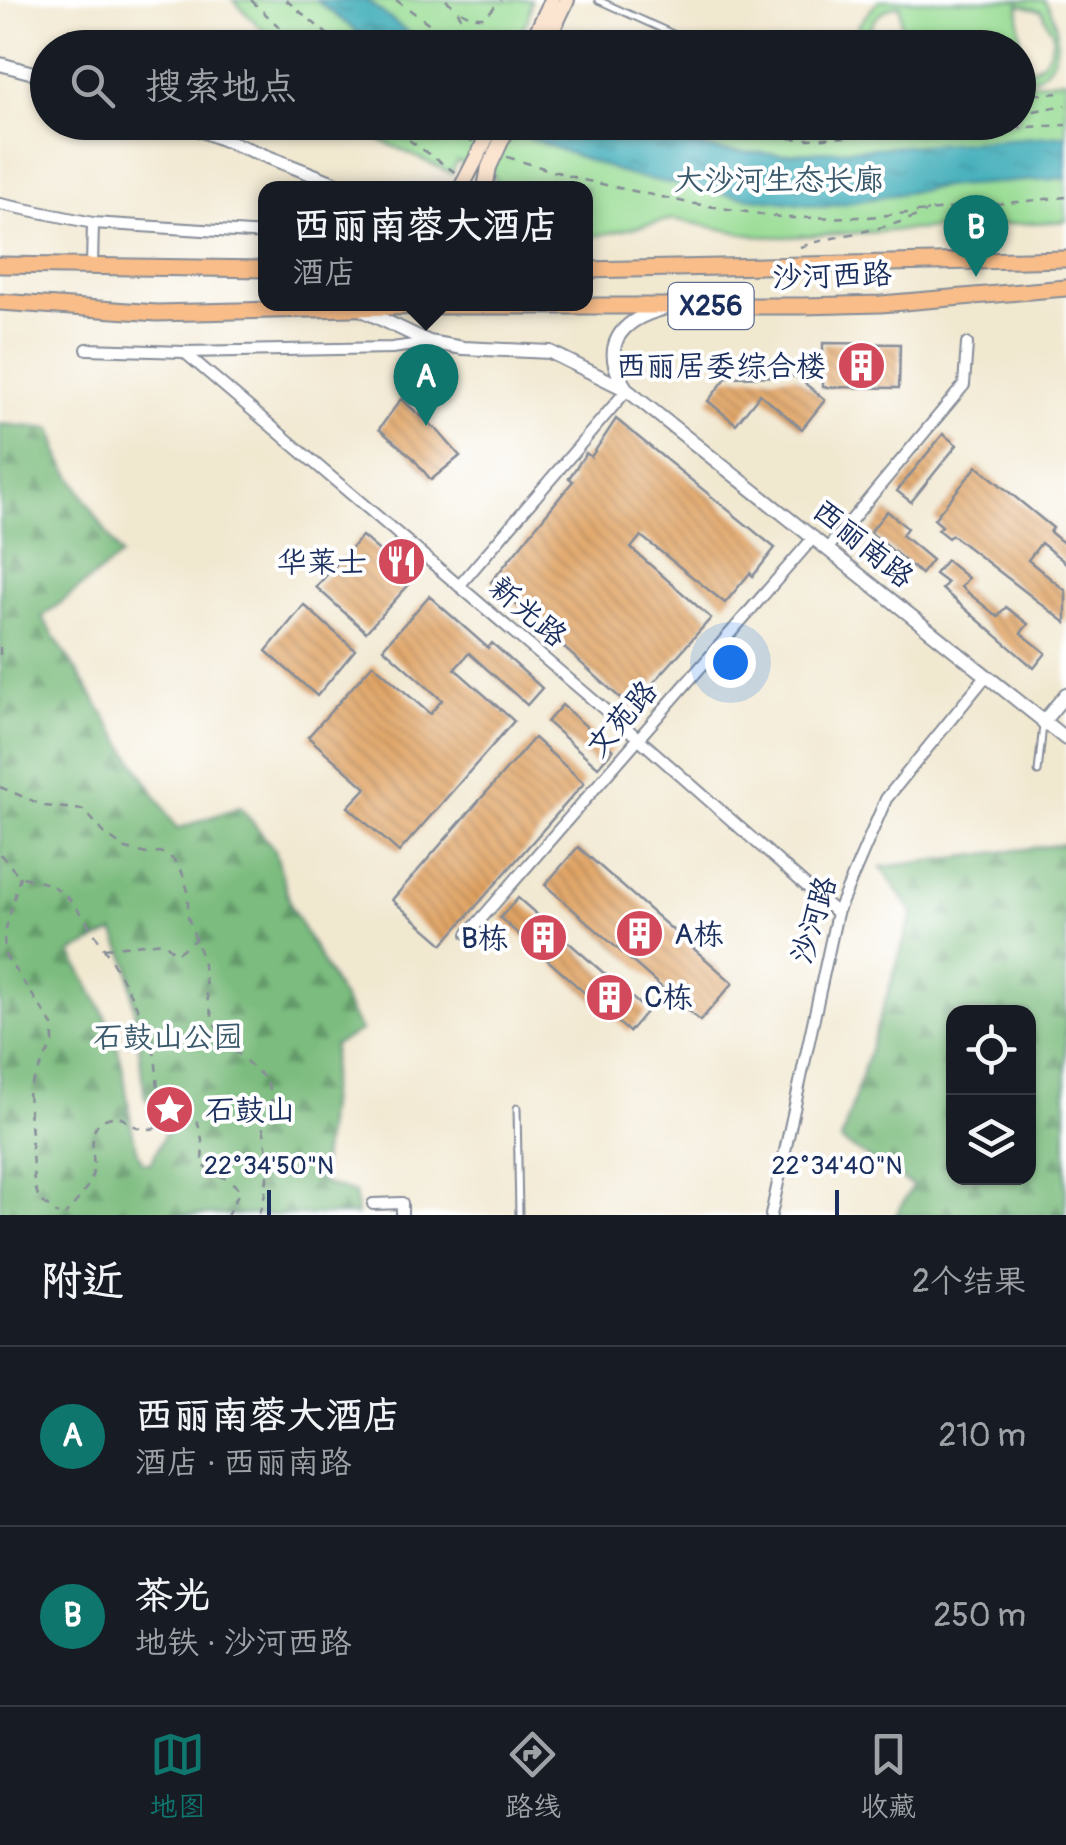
<!DOCTYPE html>
<html lang="zh">
<head>
<meta charset="utf-8">
<style>
	:root { --surface:#171b24; --page:#242831; --text:#f1f3f6; --muted:#9ea1a6; --line:#363941; --accent:#0f766e }
	body { margin:0; font-family:Pangolin,"LXGW WenKai TC",sans-serif; background:var(--page); color:var(--text) }
	.controls { position:absolute; right:30px; bottom:30px; display:grid; overflow:hidden; border-radius:20px; box-shadow:0 2px 8px #0004 }
	.controls button { width:90px; height:90px; display:grid; place-items:center; padding:0; border:0; border-bottom:2px solid var(--line); background:var(--surface); color:var(--text); font:50px sans-serif }
	.you { position:absolute; left:730px; top:662px; width:35px; height:35px; margin:-25px; border:8px solid #fff; border-radius:50%; background:#1a73e8; box-shadow:0 0 0 15px #1a73e833 }
	.badge { display:grid; place-items:center; width:65px; height:65px; border-radius:50%; background:var(--accent); color:#fff; font-size:32px; font-weight:700 }
	.pin { position:absolute; translate:-50% -82px; filter:drop-shadow(0 2px 5px #0008) }
	.pin::after { content:''; position:absolute; top:52px; width:35px; height:30px; background:inherit; clip-path:polygon(0 0,100% 0,50% 100%) }
	.popup { position:absolute; left:258px; top:181px; width:335px; height:130px; box-sizing:border-box; display:grid; place-content:center; border-radius:20px; background:var(--surface); filter:drop-shadow(0 2px 8px #0005); font-size:32px; white-space:nowrap; color:var(--muted) }
	.popup b { font-size:38px; color:var(--text) }
	.popup::after { content:''; position:absolute; left:50%; top:100%; margin-left:-20px; border:20px solid transparent; border-top-color:var(--surface) }
	.list { margin:0; padding:0; list-style:none }
	h2 { display:flex; justify-content:space-between; align-items:center; height:130px; margin:0; padding:0 40px; font-size:42px }
	h2 small { font-size:32px; font-weight:400; color:var(--muted) }
	.list li { display:grid; grid-template-columns:65px 1fr auto; gap:30px; align-items:center; box-sizing:border-box; height:180px; padding:0 40px; border-top:2px solid var(--line) }
	.list b { display:block; font-size:38px; white-space:nowrap }
	.list p { margin:0; font-size:32px; white-space:nowrap; color:var(--muted) }
	.list em { font-size:32px; font-style:normal; color:var(--muted) }
	.icon { flex:none; width:55px; height:55px; fill:none; stroke:currentColor; stroke-width:2; stroke-linecap:round; stroke-linejoin:round }
	.map { position:relative; flex:none; width:1066px; height:1215px; overflow:hidden }
	.search { position:absolute; background:var(--surface); box-shadow:0 2px 8px #0004; left:30px; right:30px; top:30px; height:110px; display:flex; align-items:center; gap:25px; box-sizing:border-box; padding:0 35px; border-radius:55px; color:var(--muted); font-size:38px }
	.sheet { height:490px; background:var(--surface) }
	nav { display:flex; justify-content:space-around; align-items:center; box-sizing:border-box; height:140px; border-top:2px solid var(--line); background:var(--surface); font-size:28px; color:var(--muted) }
	nav a { display:grid; justify-items:center; gap:5px }
	nav .on { color:var(--accent) }
	.map>svg:first-child { display:block }
	.green { fill:#9add95; stroke:#5a867a; stroke-width:2.5; fill-rule:evenodd }
	.forest { fill:url(#forest-firs); stroke:#4b766e; stroke-width:2.5; fill-rule:evenodd }
	.water { fill:url(#water-ripples); stroke:#2a6d8a; stroke-width:2.5 }
	.building { fill:url(#building-back-hatch) }
	.lines { fill:none; stroke-linecap:round; stroke-linejoin:round }
	.service-casing { stroke:#868c97; stroke-width:9 }
	.minor-casing { stroke:#868c97; stroke-width:14 }
	.tertiary-casing { stroke:#868c97; stroke-width:16 }
	.secondary-casing { stroke:#868c97; stroke-width:18 }
	.primary-casing { stroke:#868c97; stroke-width:19 }
	.path { stroke:#868c97; stroke-width:2.5; stroke-dasharray:8 8; stroke-linecap:butt }
	.service { stroke:#fff; stroke-width:5 }
	.minor { stroke:#fff; stroke-width:10 }
	.tertiary { stroke:#fff; stroke-width:12 }
	.secondary { stroke:#fce5d0; stroke-width:14 }
	.primary { stroke:#f8bd89; stroke-width:15 }
	.secondary-bridge-casing { stroke:#868c97; stroke-width:18; stroke-linecap:butt }
	.secondary-bridge { stroke:#fce5d0; stroke-width:14 }
	.ticks { fill:none; stroke:#1b2f5e; stroke-width:4 }
	.labels { text-anchor:middle; dominant-baseline:central; stroke-width:8; stroke-linejoin:round; paint-order:stroke }
	.shield { fill:#fff; stroke:#5f6d8e; stroke-width:2.5 }
	.shield-label { font-size:28px; font-weight:bold; fill:#1b2f5e }
	.park-label { font-size:30px; fill:#3b5a6c; stroke:#fff }
	.street-label { font-size:30px; fill:#1b2f5e; stroke:#fff }
	.poi-label { font-size:30px; fill:#1b2f5e; stroke:#fff; text-anchor:end }
	.ticks-label { font-size:25px; text-anchor:middle; fill:#1b2f5e; stroke:#fff; stroke-width:8; stroke-linejoin:round; paint-order:stroke }
</style>
</head>
<body>
<div class="map">
<svg width="1066" height="1215" viewBox="0 0 1066 1215">
	<defs>
		<pattern id="forest-firs" width="22" height="20" patternUnits="userSpaceOnUse" patternTransform="scale(2.5)"><rect width="22" height="20" fill="#7bbc7e"/><path d="M5 1l3.5 6h-7zM16 11l3.5 6h-7z" fill="#64996a"/></pattern>
		<pattern id="water-ripples" width="26" height="14" patternUnits="userSpaceOnUse" patternTransform="scale(2.5)"><rect width="26" height="14" fill="#3aabb7"/><path d="M2 4q2-2 4 0t4 0M15 11q2-2 4 0t4 0" fill="none" stroke="#308c98"/></pattern>
		<pattern id="building-back-hatch" width="6" height="6" patternUnits="userSpaceOnUse" patternTransform="scale(2.5)"><rect width="6" height="6" fill="#e0a362"/><path d="M-1 5l2 2M0 0l6 6M5-1l2 2" fill="none" stroke="#b58554"/></pattern>
	</defs>
	<rect width="100%" height="100%" fill="#fff"/>
	<filter id="ink" filterUnits="userSpaceOnUse"><feTurbulence type="fractalNoise" baseFrequency=".01" numOctaves="2"/><feDisplacementMap in="SourceGraphic" scale="20" xChannelSelector="R" yChannelSelector="G"/><feConvolveMatrix kernelMatrix="1 2 1 2 8 2 1 2 1" color-interpolation-filters="sRGB"/></filter>
	<filter id="wash" filterUnits="userSpaceOnUse"><feTurbulence type="fractalNoise" baseFrequency=".0048" numOctaves="4" result="noise"/><feDisplacementMap in="SourceGraphic" scale="40" xChannelSelector="R" yChannelSelector="G"/><feGaussianBlur stdDeviation="2.25" result="paint"/><feColorMatrix in="noise" values="0 0 0 0 0 0 0 0 0 0 0 0 0 0 0 0 0 1.4 0 .05"/><feComposite in="paint" operator="in"/></filter>
	<g filter="url(#wash)">
		<rect width="100%" height="100%" fill="#f1e8d0"/>
		<g class="green">
			<path d="M233,0h298l-3,19 -11,17 23,11h-260z"/>
			<path d="M879,0h165c22,29 18,77 -25,82l-1,-34 -116,-1 -2,-42c-22,4 -34,20 -31,42h-11l1,-23zM1019,4l23,7 11,22c0,21 -11,35 -32,38z"/>
			<path d="M1066,79v142l-282,16 -28,-1 -83,-17 -87,19v-50h-88l-6,-16 -35,-11 -6,12 -84,-39 -12,-11 663,-1 1,-37z"/>
		</g>
		<g class="forest">
			<path d="M0,424l52,5 9,31 60,96 -79,61 135,212 63,-22 35,43 16,57 70,124 -27,14 -14,137 35,11 2,22h-357zM114,932l15,34 16,132 24,27 -18,38 -9,-1c-14,-31 -13,-68 -21,-101 -9,-38 -31,-74 -50,-108z"/>
			<path d="M1066,844v371h-170l17,-29 -72,-45 72,-228 -32,-46zM954,1012h74v166h-74z"/>
		</g>
		<g class="water">
			<path d="M316,0h50l61,47h-51z"/>
			<path d="M488,123h105l26,8 104,20 59,3 284,-19v43l-127,9 -115,20 -87,-11 -109,-21z"/>
		</g>
		<g id="blocks">
			<g class="building">
				<path d="M823,343l77,1 -1,44 -76,-1z"/>
				<path d="M796,376l29,24 -23,29 -42,-35 -24,30 -28,-23 19,-24z"/>
				<path d="M401,399l37,32 22,25 -29,24 -19,-23 -33,-28z"/>
				<path d="M616,419l159,129 -22,28 -3,-3 -25,30 -84,-67 -10,12 80,70 -80,90 -140,-126 82,-101 -4,-3 17,-25 5,4z"/>
				<path d="M943,434l14,11 -46,57 -14,-11z"/>
				<path d="M977,466l76,62 -3,4 16,13v18l-25,-20 -13,17 38,31v32l-114,-88 -4,3 -10,-8 4,-4 -8,-7z"/>
				<path d="M887,511l20,17 -5,7 30,25 -11,14 -51,-42z"/>
				<path d="M362,536l51,44 -47,52 -50,-45z"/>
				<path d="M946,560l22,18 -7,9 37,30 8,-10 22,17 -7,9 25,20 -12,15 -92,-79 5,-6 -12,-9z"/>
				<path d="M429,596l59,52 4,-5 50,45 -15,17 -58,-52 -14,16 59,52 -115,131 -51,-45 18,-19 -58,-51 65,-73 57,50 12,-14 -59,-52z"/>
				<path d="M304,605l51,45 -38,46 -51,-45z"/>
				<path d="M562,705l51,45 -15,17 -51,-45z"/>
				<path d="M534,738l50,45 -141,161 -51,-44z"/>
				<path d="M578,847l155,136 -33,38 -155,-136z"/>
				<path d="M518,898l129,113 -18,21 -129,-114z"/>
			</g>
		</g>
	</g>
	<g filter="url(#ink)">
		<use href="#blocks" fill-opacity="0" stroke="#868c97" stroke-width="2.5"/>
		<g class="lines">
			<defs>
				<g id="service">
					<path d="M598,0l106,48"/>
					<path d="M1038,772l5,-47"/>
					<path d="M517,1108l2,107"/>
				</g>
				<g id="minor">
					<path d="M0,204l93,19 173,11"/>
					<path d="M92,266l1,-43"/>
					<path d="M87,349l97,3 208,-4 36,-5"/>
					<path d="M184,352l454,386 199,175"/>
					<path d="M828,548l136,-163 3,-41"/>
					<path d="M459,586l168,-196"/>
					<path d="M468,934l346,-397"/>
					<path d="M373,1204l29,-1v12"/>
					<path d="M771,1215l66,-302 49,-114 100,-123"/>
				</g>
				<g id="tertiary">
					<path d="M0,64l48,13"/>
					<path d="M179,122l168,66"/>
					<path d="M358,308l71,34 34,6 87,4 77,38 439,349"/>
					<path d="M626,388c-28,-42 -5,-68 37,-79"/>
					<path d="M1043,722l23,-28"/>
				</g>
				<g id="secondary">
					<path d="M529,48l23,-48"/>
					<path d="M544,48l23,-48"/>
					<path d="M461,188l14,-27"/>
					<path d="M485,188l4,-21"/>
				</g>
				<g id="primary">
					<path d="M0,265l266,4"/>
					<path d="M586,270l480,-11"/>
					<path d="M0,302l157,11 274,-7h371l79,-2 185,-16"/>
				</g>
			</defs>
			<use href="#service" class="service-casing"/>
			<use href="#minor" class="minor-casing"/>
			<use href="#tertiary" class="tertiary-casing"/>
			<use href="#secondary" class="secondary-casing"/>
			<use href="#primary" class="primary-casing"/>
			<g class="path">
				<path d="M251,0l50,48"/>
				<path d="M286,0l58,48"/>
				<path d="M396,0l42,30 36,18"/>
				<path d="M446,0l11,9 17,37"/>
				<path d="M461,11l11,6h13l16,-17"/>
				<path d="M1018,95l48,-2"/>
				<path d="M1018,114l48,-9"/>
				<path d="M383,122l73,51"/>
				<path d="M439,122l33,20"/>
				<path d="M663,122l77,14 68,3 258,-14"/>
				<path d="M507,157l76,23 106,23 97,15 82,-1 198,-20"/>
				<path d="M800,247c42,-14 87,-16 128,-36"/>
				<path d="M0,647v11"/>
				<path d="M0,787l45,19 39,4 22,25 20,14 21,5 13,-2 13,7 9,13 6,19v26l14,41 6,44 7,23 21,27 31,28 7,30 -11,18c6,26 7,63 -5,87"/>
				<path d="M0,854c6,6 15,19 21,22 15,7 27,4 43,18 22,19 75,111 85,140 10,26 8,58 10,86l-4,8c-23,6 -28,-14 -43,-11 -31,5 -14,40 -20,59 -5,15 -17,27 -27,39"/>
				<path d="M20,876l-16,60 1,19 48,70v18l-25,48 6,92 5,16 19,16"/>
				<path d="M104,948l60,-6 12,12 20,-15"/>
				<path d="M158,1092c37,22 47,27 44,72 12,12 29,13 38,27l-13,24"/>
			</g>
			<use href="#service" class="service"/>
			<use href="#minor" class="minor"/>
			<use href="#tertiary" class="tertiary"/>
			<use href="#secondary" class="secondary"/>
			<use href="#primary" class="primary"/>
			<defs>
				<g id="secondary-bridge">
					<path d="M475,161l19,-39"/>
					<path d="M489,167l21,-45"/>
				</g>
			</defs>
			<use href="#secondary-bridge" class="secondary-bridge-casing"/>
			<use href="#secondary-bridge" class="secondary-bridge"/>
		</g>
	</g>
	<path class="ticks" d="M269,1190v25M837,1190v25"/>
	<defs>
		<symbol id="building-disc" viewBox="-11 -11 22 22"><circle r="9.5" fill="#d1495b" stroke="#fff"/><path d="M-4-6H4V6H1V3H-1V6H-4ZM-2.5-4.3h1.7v1.8h-1.7ZM.8-4.3h1.7v1.8H.8ZM-2.5-1h1.7V.8h-1.7ZM.8-1h1.7V.8H.8Z" fill="#fff"/></symbol>
		<symbol id="restaurant-disc" viewBox="-11 -11 22 22"><circle r="9.5" fill="#d1495b" stroke="#fff"/><path d="M-5-6h1v4h1v-4h1v4h1v-4h1v5L-1.5 .5V6h-2V.5L-5-1ZM5-6V6H3V1.5H1.5Q1.5-4 5-6Z" fill="#fff"/></symbol>
		<symbol id="sight-disc" viewBox="-11 -11 22 22"><circle r="9.5" fill="#d1495b" stroke="#fff"/><path d="M0-6L1.8-2.2L6-1.7L2.9 1.2L3.7 5.4L0 3.3L-3.7 5.4L-2.9 1.2L-6-1.7L-1.8-2.2Z" fill="#fff"/></symbol>
	</defs>
	<g fill-rule="evenodd">
		<use href="#building-disc" x="834" y="338" width="55" height="55"/>
		<use href="#restaurant-disc" x="374" y="534" width="55" height="55"/>
		<use href="#building-disc" x="612" y="906" width="55" height="55"/>
		<use href="#building-disc" x="516" y="910" width="55" height="55"/>
		<use href="#building-disc" x="582" y="970" width="55" height="55"/>
		<use href="#sight-disc" x="142" y="1082" width="55" height="55"/>
	</g>
	<g class="labels">
		<rect class="shield" x="668.5" y="283" width="85" height="46" rx="8"/>
		<g class="shield-label">
			<text x="711" y="306">X256</text>
		</g>
		<g class="park-label">
			<text x="779" y="180">大沙河生态长廊</text>
			<text x="168" y="1037">石鼓山公园</text>
		</g>
		<g class="street-label">
			<text transform="translate(832 276) rotate(-2)">沙河西路</text>
			<text transform="translate(863 544) rotate(39)">西丽南路</text>
			<text transform="translate(528 612) rotate(40)">新光路</text>
			<text transform="translate(622 719) rotate(-49)">文苑路</text>
			<text transform="translate(814 920) rotate(-73)">沙河路</text>
		</g>
		<g class="poi-label">
			<text x="826" y="366">西丽居委综合楼</text>
			<text x="367" y="562">华莱士</text>
			<text x="674" y="934" text-anchor="start">A栋</text>
			<text x="508" y="938">B栋</text>
			<text x="644" y="997" text-anchor="start">C栋</text>
			<text x="205" y="1110" text-anchor="start">石鼓山</text>
		</g>
	</g>
	<g class="ticks-label">
		<text x="269" y="1174">22°34'50"N</text>
		<text x="837" y="1174">22°34'40"N</text>
	</g>
</svg>
<div class="controls">
<button><svg class="icon" aria-label="locate" viewBox="0 0 24 24"><circle cx="12" cy="12" r="6"/><path d="M12 2v4M12 18v4M2 12h4M18 12h4"/></svg></button>
<button><svg class="icon" aria-label="layers" viewBox="0 0 24 24"><path d="M12 4l9 5-9 5-9-5zM3 14l9 5 9-5"/></svg></button>
</div>
<div class="you"></div>
<div class="pin badge" style="left:426px;top:426px">A</div>
<div class="popup"><b>西丽南蓉大酒店</b>酒店</div>
<div class="pin badge" style="left:976px;top:277px">B</div>
<div class="search"><svg class="icon" aria-label="search" viewBox="0 0 24 24"><circle cx="10" cy="10" r="6"/><path d="M15 15l6 6"/></svg>搜索地点</div>
</div>
<section class="sheet">
<h2>附近<small>2个结果</small></h2>
<ul class="list">
<li><span class="badge">A</span><div><b>西丽南蓉大酒店</b><p>酒店 · 西丽南路</p></div><em>210 m</em></li>
<li><span class="badge">B</span><div><b>茶光</b><p>地铁 · 沙河西路</p></div><em>250 m</em></li>
</ul>
</section>
<nav>
<a class="on"><svg class="icon" aria-label="map" viewBox="0 0 24 24"><path d="M3 6l6-2 6 2 6-2v14l-6 2-6-2-6 2zM9 4v14M15 6v14"/></svg>地图</a>
<a><svg class="icon" aria-label="directions" viewBox="0 0 24 24"><path d="M12 3l9 9-9 9-9-9zM9 14v-3h6M13 9l2 2-2 2"/></svg>路线</a>
<a><svg class="icon" aria-label="saved" viewBox="0 0 24 24"><path d="M7 4h10v16l-5-4-5 4z"/></svg>收藏</a>
</nav>
</body>
</html>
